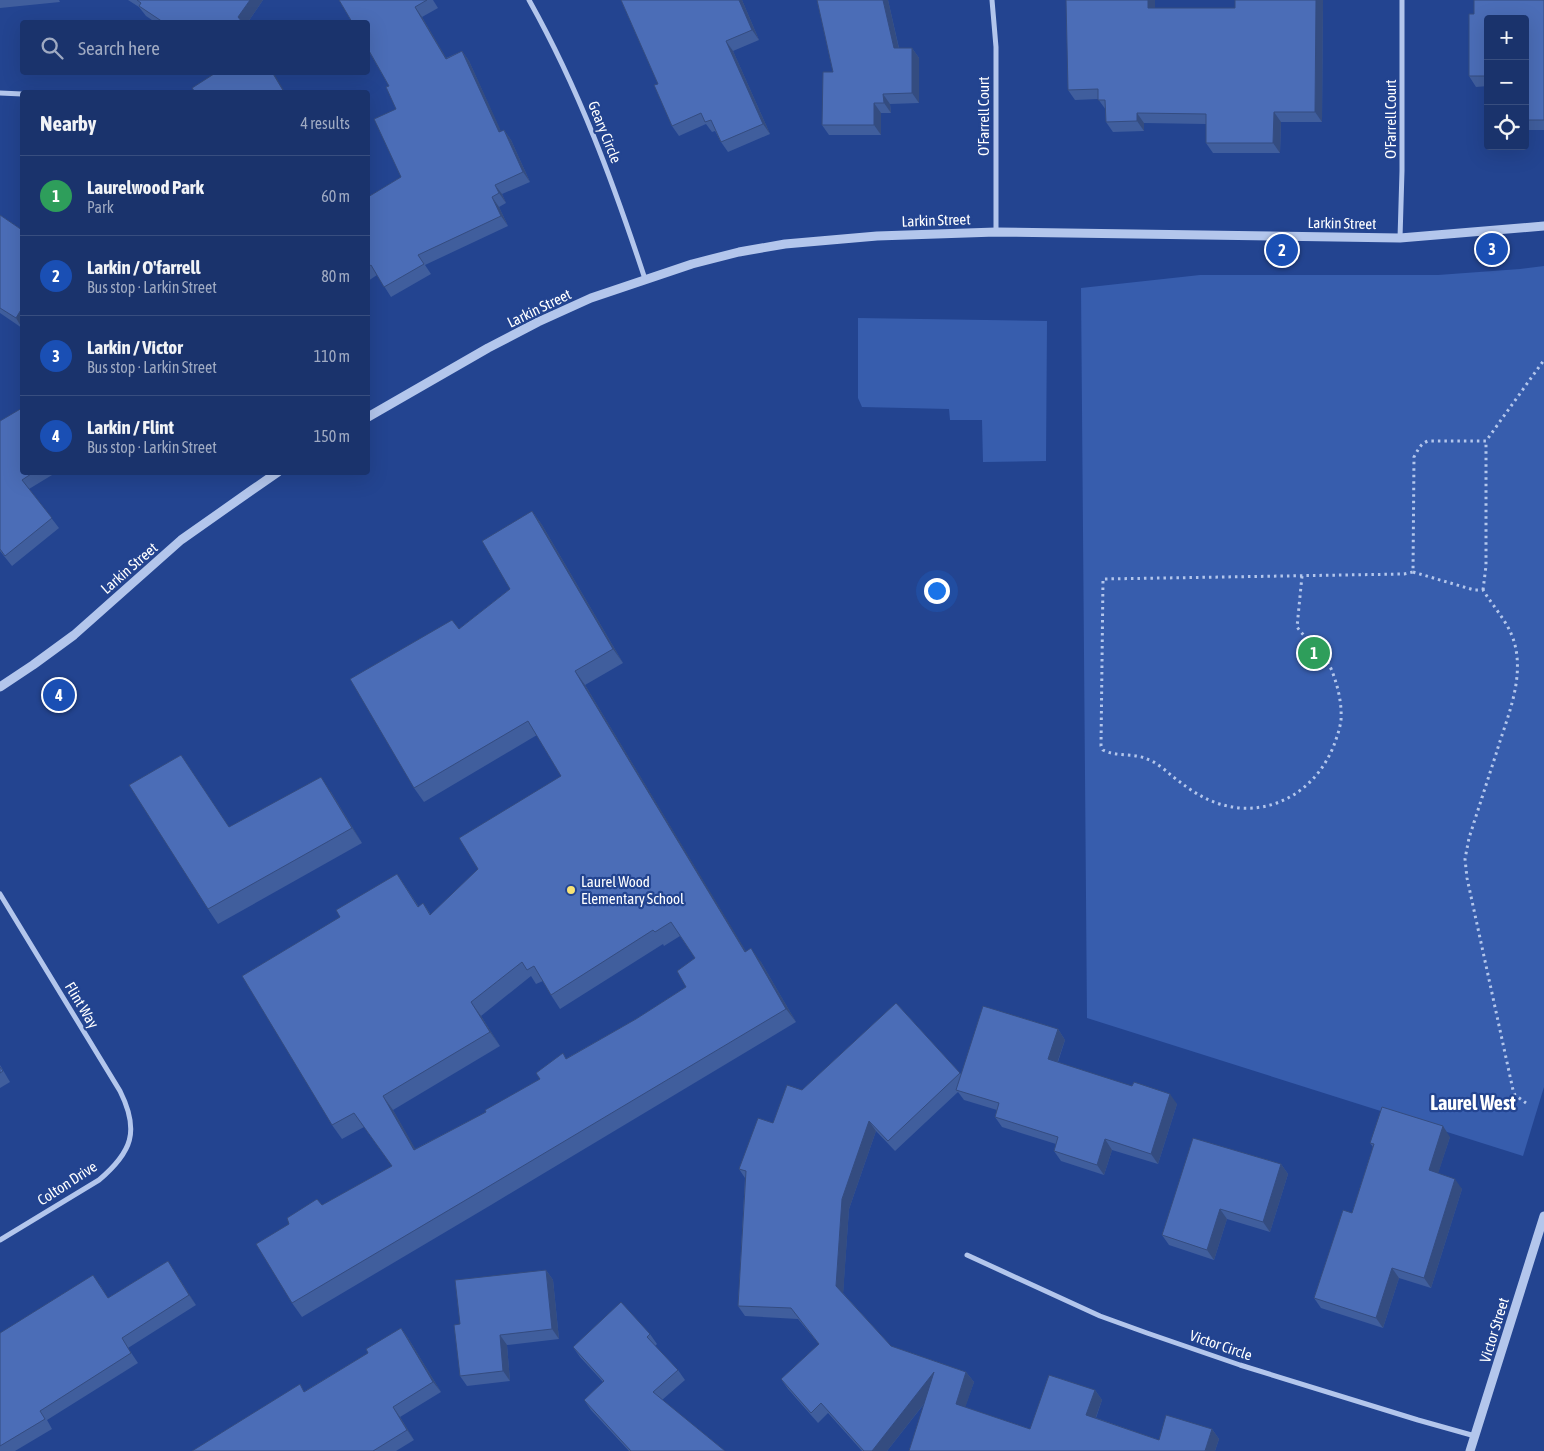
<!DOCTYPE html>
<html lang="en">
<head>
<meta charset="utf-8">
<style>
	:root { --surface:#1a336c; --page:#273f74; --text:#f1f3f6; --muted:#9faac2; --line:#384e7f; --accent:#8abfa5 }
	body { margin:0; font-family:"Asap Condensed",sans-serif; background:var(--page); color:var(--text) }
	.controls { position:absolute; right:15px; top:15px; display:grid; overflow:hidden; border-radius:5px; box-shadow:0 5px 20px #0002 }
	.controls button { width:45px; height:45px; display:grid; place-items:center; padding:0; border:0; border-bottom:1px solid var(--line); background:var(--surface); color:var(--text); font:25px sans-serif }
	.you { position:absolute; left:936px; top:590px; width:18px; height:18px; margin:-12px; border:4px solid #fff; border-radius:50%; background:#1a73e8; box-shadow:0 0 0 8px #1a73e833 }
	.badge { display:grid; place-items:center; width:32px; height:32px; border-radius:50%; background:var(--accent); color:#fff; font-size:16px; font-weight:700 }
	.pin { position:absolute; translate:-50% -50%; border:2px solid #fff; box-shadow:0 1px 5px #0006 }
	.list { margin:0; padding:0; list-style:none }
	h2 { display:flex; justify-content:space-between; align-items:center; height:65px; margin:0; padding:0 20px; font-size:21px }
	h2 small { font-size:16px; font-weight:400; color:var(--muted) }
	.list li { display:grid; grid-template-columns:32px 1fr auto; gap:15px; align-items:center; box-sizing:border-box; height:80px; padding:0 20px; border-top:1px solid var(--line) }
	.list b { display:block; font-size:19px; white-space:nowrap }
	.list p { margin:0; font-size:16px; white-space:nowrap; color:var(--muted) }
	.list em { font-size:16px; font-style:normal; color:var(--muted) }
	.icon { flex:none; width:28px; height:28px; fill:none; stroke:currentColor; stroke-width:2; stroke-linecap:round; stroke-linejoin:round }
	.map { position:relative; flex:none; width:1544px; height:1451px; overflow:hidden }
	.search { position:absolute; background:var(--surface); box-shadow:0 5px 20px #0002; left:20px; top:20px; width:350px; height:55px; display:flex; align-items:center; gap:12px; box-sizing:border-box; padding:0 18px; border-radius:5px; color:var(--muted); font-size:19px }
	.panel { position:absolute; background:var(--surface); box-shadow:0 5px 20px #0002; left:20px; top:90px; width:350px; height:385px; border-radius:5px }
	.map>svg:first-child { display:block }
	.green { fill:#375dad }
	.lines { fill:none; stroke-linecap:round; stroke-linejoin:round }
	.path { stroke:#b3c6ec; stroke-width:3; stroke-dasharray:2.5 4; stroke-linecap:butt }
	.minor { stroke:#b3c6ec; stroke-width:5 }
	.tertiary { stroke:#b3c6ec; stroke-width:9 }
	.wall { fill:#405e9d; fill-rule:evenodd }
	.shaded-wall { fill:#344c80 }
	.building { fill:#4b6db7; stroke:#344c80; fill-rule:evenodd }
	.poi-dot { fill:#f8e376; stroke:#234490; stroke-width:2 }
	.labels { text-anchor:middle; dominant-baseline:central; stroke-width:4.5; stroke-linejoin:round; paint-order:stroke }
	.street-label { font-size:15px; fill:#fff; stroke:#234490 }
	.poi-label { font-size:15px; fill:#fff; stroke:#234490; text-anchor:start }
	.district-label { font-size:20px; font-weight:bold; fill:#fff; stroke:#234490 }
</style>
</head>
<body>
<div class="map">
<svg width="1544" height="1451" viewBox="0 0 1544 1451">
	<rect width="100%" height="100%" fill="#234490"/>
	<g class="green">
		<path d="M1544,266v821l-21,69 -436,-138 -6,-730 119,-13h238l82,-6z"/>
		<path d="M858,318l189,3 -1,140 -63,1 -1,-42h-32l-1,-11 -87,-2 -4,-9z"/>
	</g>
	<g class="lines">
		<g class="path">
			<path d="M1413,572l61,18h9c11,18 27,34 32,55 9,37 -9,75 -19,109 -9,28 -18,56 -27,84l-4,21 2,19 46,212 2,5 11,8"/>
			<path d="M1302,576l-5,51c12,16 28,26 35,44 6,16 10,32 9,49 -1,8 -4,17 -7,25 -15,39 -51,66 -94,63 -29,-3 -46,-15 -68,-32 -7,-6 -16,-14 -25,-17 -13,-6 -31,-2 -44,-9l-2,-4 2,-167 301,-5 9,-2 1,-115c4,-7 6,-13 14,-16h58l58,-81"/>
			<path d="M1483,590l3,-24v-125"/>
		</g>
		<g class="minor">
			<path d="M529,0c50,89 84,182 116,279"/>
			<path d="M992,0l4,47v185"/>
			<path d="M0,93l22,1"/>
			<path d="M1400,238l2,-67v-171"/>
			<path d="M0,894l120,197c20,40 12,61 -21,89l-99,60"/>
			<path d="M967,1255l133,61 47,17 93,32 178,55 57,16"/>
		</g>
		<g class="tertiary">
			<path d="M368,417l120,-69 50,-26 53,-24 101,-34 47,-12 46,-8 92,-8 119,-4 404,6 144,-12"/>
			<path d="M0,687l33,-22 41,-30 107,-95 71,-50 26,-18"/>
			<path d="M1470,1451l74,-235"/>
		</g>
	</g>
	<g class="wall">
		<path d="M0,0h59l1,2 -60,6z"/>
		<path d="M128,0h135l-15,22h-93l-9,-6 -7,-9z"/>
		<path d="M339,0h94l5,8 -16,9 24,41 16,-7 7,10 32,71 3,-2 7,10 19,42 -28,12 4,9 -7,4 9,19 -83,39 6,9 -40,23 -14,-22 -9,6v-84l33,-20 -5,-68 -7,-23z"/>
		<path d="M621,0h121l17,40 -26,11 37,83 -42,18 -7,-10 -6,-11 -3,1 -6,-8 -27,12 -7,-10 -14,-42z"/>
		<path d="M817,0h71l11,48h13l7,10v45l-29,1 1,9h-10v22h-52l-7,-10 11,-53z"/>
		<path d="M1323,0l-1,122h-41l-1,31h-67l-7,-10v-19l-62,-1v8l-31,1 -7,-10v-12l-8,-11 -23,1 -7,-10 87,-82h80z"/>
		<path d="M1544,0v130h-19v-111h-37v67l-12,1 -7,-11 5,-62z"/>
		<path d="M0,215l22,15v98l-22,-15z"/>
		<path d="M0,421l22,51h35l-28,17 30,39 -47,38 -12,-15z"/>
		<path d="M532,511l10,14 81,138 -38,22 161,267 15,10 35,60 -305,183 -189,112 -10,-14 30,-98 70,-39 -28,-39 -22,12 -10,-14 8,-208 57,-43 22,33 4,-4 8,12 47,-46 83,-93 -24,-41 -113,67 -10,-14 45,-159 51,-40zM680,936l15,22 -9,29 -50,32 -69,39 -27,21 -54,33 -71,37 -22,-39 107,-64 -19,-30 50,-40 5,8 7,-3 8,14 9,14 103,-65 1,2z"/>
		<path d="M331,792l31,51 -144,81 -10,-15 21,-82z"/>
		<path d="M896,1003l65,71 97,-45 7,11 -7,22 119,42 -19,60 -46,-14 -8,25 -43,-14 -7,-10 2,-7 -54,-17 -7,-10 2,-7 -33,-10 -6,-8 -63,59 -19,-20 -27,78 -6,84 48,53 75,26 8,10 -9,25 65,22 65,-39 7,10 -6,18 63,22 53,-11 7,10 -4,12h-306l15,-47 -37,47h-25l-34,-38 -10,10 -30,-34 -7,-10 38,-35 -21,-25 -53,-3 -7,-10 7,-128 -6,-9 34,-46 29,-33z"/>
		<path d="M0,1065l10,17 -10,6z"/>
		<path d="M1450,1137l-12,36 24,16 -31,99 -32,-10 -16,50 -62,-20 -7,-10 38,-85 21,-66 -3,-4z"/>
		<path d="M1281,1164l7,10 -18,58 -43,-13 -13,41 -45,-15 -7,-10z"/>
		<path d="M168,1261l28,44 -68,43 10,15 -91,57 5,9 -37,22h-15v-118l100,-48 8,13z"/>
		<path d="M546,1270l7,10 6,59 -52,6 3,36 -43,5 -7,-10v-52z"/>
		<path d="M401,1328l7,10 33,54 -41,25 14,23 -18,11h-204l113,-60 63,-38z"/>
		<path d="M650,1334l7,10 -2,2 23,24 7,10 -23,20 63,51h-96l-38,-41 -7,-10 19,-18 -23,-25 -7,-10z"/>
	</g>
	<g class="shaded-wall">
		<path d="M250,0h13l-15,22h-6l-4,-5z"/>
		<path d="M739,0h3l17,40 -7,-10z"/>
		<path d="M883,0h5l13,58 -7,-10z"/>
		<path d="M1148,0h7v18l-7,-10z"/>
		<path d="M1316,0h7l-1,122 -7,-10z"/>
		<path d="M415,7l7,10 31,52 -7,-10z"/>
		<path d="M726,41l7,10 37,83 -7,-10z"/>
		<path d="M912,48l7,10v45l-7,-10z"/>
		<path d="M462,51l7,10 37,81 -7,-10z"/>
		<path d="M272,72h1l12,20h-1z"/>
		<path d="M883,94l7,10 1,9 -7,-10z"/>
		<path d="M874,103l7,10v22l-7,-10z"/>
		<path d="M1274,112l7,10 -1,31 -7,-10z"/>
		<path d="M1137,113l7,10v8l-7,-10z"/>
		<path d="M504,130l7,10 19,42 -7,-10z"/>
		<path d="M495,185l7,9 4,9 -7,-10z"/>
		<path d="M492,197l7,10 9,19 -7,-10z"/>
		<path d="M22,308v20l-6,-10z"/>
		<path d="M532,511l10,14 81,138 -10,-14z"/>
		<path d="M575,671l10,14 170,281 -10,-14z"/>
		<path d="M321,777l10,15 31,51 -10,-15z"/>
		<path d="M751,948l10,14 35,60 -10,-13z"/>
		<path d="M471,1002l10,14 19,30 -10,-14z"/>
		<path d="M1058,1029l7,11 -10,29 -7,-10z"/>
		<path d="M1170,1094l7,10 -19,60 -7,-10z"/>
		<path d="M383,1096l10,14 31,54 -10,-14z"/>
		<path d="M869,1121l7,10 -27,78 -6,87 -7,-10 6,-87z"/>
		<path d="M1443,1126l7,11 -14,43 -7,-10z"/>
		<path d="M1105,1139l7,11 -8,25 -7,-10z"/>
		<path d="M1281,1164l7,10 -18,58 -7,-10z"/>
		<path d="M1455,1179l7,10 -31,99 -7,-10z"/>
		<path d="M1220,1209l7,10 -13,41 -7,-10z"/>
		<path d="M168,1261l6,9 22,35 -7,-10z"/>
		<path d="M1392,1268l7,10 -16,50 -7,-10z"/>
		<path d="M546,1270l7,10 6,59 -7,-10z"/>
		<path d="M401,1328l7,10 33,54 -8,-10z"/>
		<path d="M500,1335l7,10 3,36 -7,-10z"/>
		<path d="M934,1372l7,10 -54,69h-15z"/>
		<path d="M966,1372l8,10 -11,32 -7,-10z"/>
		<path d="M1095,1390l7,10 -9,25 -7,-10z"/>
		<path d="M393,1407l7,10 14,23 -7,-10z"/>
		<path d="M1212,1429l7,10 -4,12h-10z"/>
	</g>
	<g class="building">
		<path d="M137,0h113l-12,17 4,5h-79l-24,-16 2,-3z"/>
		<path d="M339,0h88l-12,7 31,52 16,-8 37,81 5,-2 19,42 -28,13 4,8 -7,4 9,19 -83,39 6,9 -40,23 -13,-22 -3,2v-70l33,-20 -27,-58 22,-10 -10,-22 3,-1 -21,-37v-27h-16z"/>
		<path d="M621,0h118l13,30 -26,11 37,83 -42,18 -10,-22 -6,2 -4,-9 -29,13 -18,-41 4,-1z"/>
		<path d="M817,0h66l11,48h18v45l-29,1 1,9h-10v22h-52l1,-53h10z"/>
		<path d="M1066,0h82v8h87v-8h81l-1,112h-41l-1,31h-67v-29l-69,-1v8l-31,1 -1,-22h-7v-11l-30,1z"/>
		<path d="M1474,0h70v120h-19v-101h-37v57h-19v-62h5z"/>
		<path d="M217,72h55l12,20h-17l-2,-1 -2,1h-68l-3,-4z"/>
		<path d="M0,215l22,15v78l-6,10 -16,-10z"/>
		<path d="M22,408v64h12l-12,8 30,38 -47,38 -5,-7v-128z"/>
		<path d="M532,511l81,138 -38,22 170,281 6,-4 35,61 -305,182 -189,112 -36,-59 33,-20 -2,-6 30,-19 5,6 70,-39 -38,-53 -22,12 -90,-149 98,-59 -4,-7 61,-36 21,33 5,-4 7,12 48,-46 -19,-31 102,-62 -33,-55 -114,67 -64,-109 102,-59 7,9 51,-40 -28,-48zM671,922l24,36 -18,13 9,16 -50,32 -70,40 -3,-6 -27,20 4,6 -55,31 1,2 -72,38 -31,-54 107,-64 -19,-30 51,-40 5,8 7,-4 17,29 102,-65 2,2z"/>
		<path d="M181,755l48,72 92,-50 31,51 -144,81 -79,-124z"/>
		<path d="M896,1003l64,70 -72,68 -19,-20 -27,78 -6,87 55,60 75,26 -10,32 74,25 19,-54 46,15 -9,25 73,25 7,-25 46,14 -7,22h-296l25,-79 -62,79h-8l-43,-48 -10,10 -30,-34 38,-35 -28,-36 -53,-2 8,-135 -7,-2 19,-51 15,5 14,-38 15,5z"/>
		<path d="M983,1006l75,23 -10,30 84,27 2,-4 36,12 -19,60 -46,-15 -8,26 -43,-14 4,-14 -63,-20 4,-14 -43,-13z"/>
		<path d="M0,1067l3,4 -3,2z"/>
		<path d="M1382,1107l61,19 -14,44 26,9 -31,99 -32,-10 -16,50 -62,-20 29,-88 9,3 22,-69 -4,-1z"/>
		<path d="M1193,1138l88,26 -18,58 -43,-13 -13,41 -45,-15z"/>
		<path d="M168,1261l21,34 -67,43 9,15 -91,58 5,8 -45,27v-113l93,-58 15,23z"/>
		<path d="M546,1270l6,59 -52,6 3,36 -43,5 -6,-51 6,-1 -5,-44z"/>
		<path d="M621,1302l29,32 -3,3 31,33 -25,22 72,59h-94l-47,-51 20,-19 -31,-34z"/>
		<path d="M401,1328l32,54 -40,25 14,23 -34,21h-181l108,-67 4,8 64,-39 -2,-4z"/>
	</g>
	<circle class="poi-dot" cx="571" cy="890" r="5"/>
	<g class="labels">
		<g class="street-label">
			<text transform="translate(983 116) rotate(-90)">O'Farrell Court</text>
			<text transform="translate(1390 119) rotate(-90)">O'Farrell Court</text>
			<text transform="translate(605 132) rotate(68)">Geary Circle</text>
			<text transform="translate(936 220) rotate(-2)">Larkin Street</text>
			<text transform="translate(1342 223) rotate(1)">Larkin Street</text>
			<text transform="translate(539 308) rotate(-26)">Larkin Street</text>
			<text transform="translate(129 568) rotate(-41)">Larkin Street</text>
			<text transform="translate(82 1005) rotate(59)">Flint Way</text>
			<text transform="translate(67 1183) rotate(-33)">Colton Drive</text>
			<text transform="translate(1494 1330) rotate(-73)">Victor Street</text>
			<text transform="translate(1221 1345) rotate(19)">Victor Circle</text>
		</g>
		<g class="poi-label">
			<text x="581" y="881">Laurel Wood<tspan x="581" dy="17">Elementary School</tspan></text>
		</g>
		<g class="district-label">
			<text x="1473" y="1102">Laurel West</text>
		</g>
	</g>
</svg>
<div class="controls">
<button>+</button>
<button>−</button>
<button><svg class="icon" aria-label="locate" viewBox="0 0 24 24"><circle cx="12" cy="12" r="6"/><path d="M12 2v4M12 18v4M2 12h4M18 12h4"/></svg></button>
</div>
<div class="you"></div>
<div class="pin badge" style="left:1314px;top:653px;background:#2e9e5b">1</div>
<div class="pin badge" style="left:1282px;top:250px;background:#1a4fb4">2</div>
<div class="pin badge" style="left:1492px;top:249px;background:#1a4fb4">3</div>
<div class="pin badge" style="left:59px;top:695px;background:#1a4fb4">4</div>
<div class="search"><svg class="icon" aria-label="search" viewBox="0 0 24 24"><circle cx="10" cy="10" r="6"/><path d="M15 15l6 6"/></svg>Search here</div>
<section class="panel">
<h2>Nearby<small>4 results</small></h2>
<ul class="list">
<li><span class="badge" style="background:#2e9e5b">1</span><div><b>Laurelwood Park</b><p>Park</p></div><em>60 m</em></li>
<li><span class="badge" style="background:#1a4fb4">2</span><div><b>Larkin / O'farrell</b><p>Bus stop · Larkin Street</p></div><em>80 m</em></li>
<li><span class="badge" style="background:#1a4fb4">3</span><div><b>Larkin / Victor</b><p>Bus stop · Larkin Street</p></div><em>110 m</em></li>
<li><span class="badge" style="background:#1a4fb4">4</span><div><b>Larkin / Flint</b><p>Bus stop · Larkin Street</p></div><em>150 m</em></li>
</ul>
</section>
</div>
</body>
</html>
